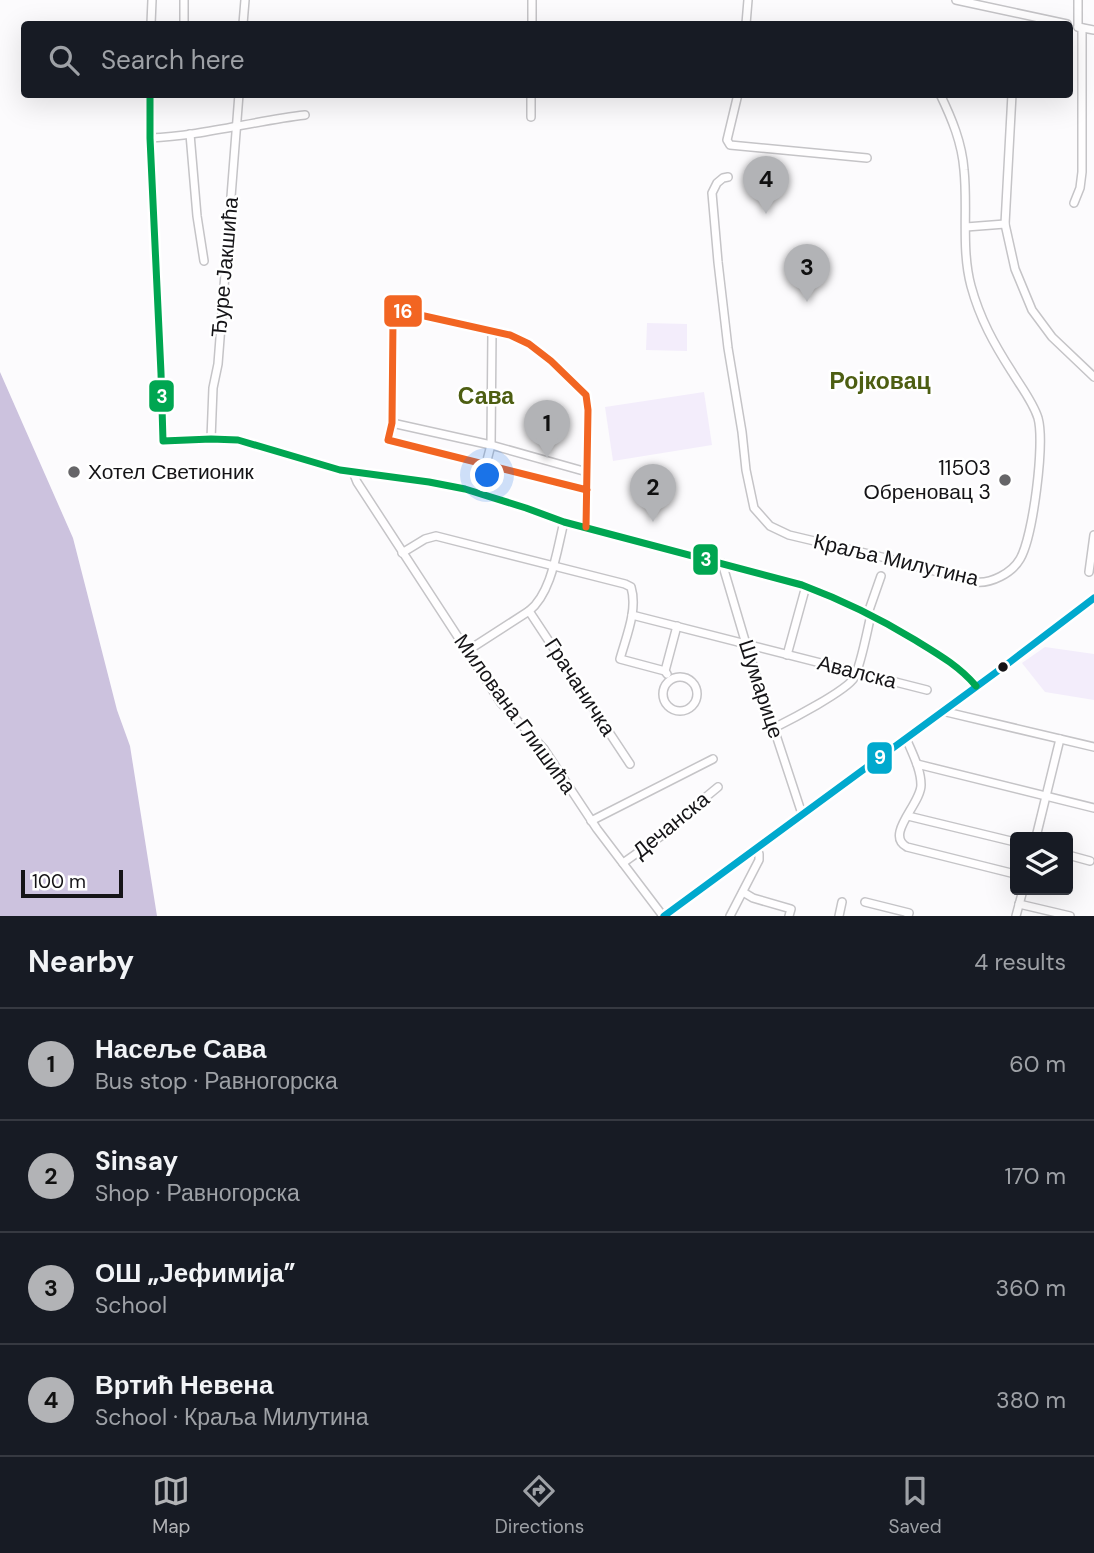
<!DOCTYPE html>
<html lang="en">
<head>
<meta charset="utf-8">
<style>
	:root { --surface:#171b24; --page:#242831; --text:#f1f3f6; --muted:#9ea1a6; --line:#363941; --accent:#b2b3b6 }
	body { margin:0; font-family:"DM Sans",sans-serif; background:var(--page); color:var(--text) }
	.controls { position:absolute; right:21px; bottom:21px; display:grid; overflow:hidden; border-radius:7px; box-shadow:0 7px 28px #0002 }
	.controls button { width:63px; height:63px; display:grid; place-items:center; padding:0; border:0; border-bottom:2px solid var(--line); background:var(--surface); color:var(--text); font:35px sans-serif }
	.scale { position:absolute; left:21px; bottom:18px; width:102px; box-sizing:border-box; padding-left:7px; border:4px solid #151417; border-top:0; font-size:19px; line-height:24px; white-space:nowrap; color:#151417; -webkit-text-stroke:5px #fff; paint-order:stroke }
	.you { position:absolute; left:488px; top:476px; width:24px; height:24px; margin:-18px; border:5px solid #fff; border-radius:50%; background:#1a73e8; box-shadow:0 0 0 10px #1a73e833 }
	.badge { display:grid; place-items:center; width:46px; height:46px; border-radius:50%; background:var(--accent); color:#111; font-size:23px; font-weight:700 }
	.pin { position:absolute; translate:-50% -58px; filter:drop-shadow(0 2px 4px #0008) }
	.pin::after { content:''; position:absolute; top:37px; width:24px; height:21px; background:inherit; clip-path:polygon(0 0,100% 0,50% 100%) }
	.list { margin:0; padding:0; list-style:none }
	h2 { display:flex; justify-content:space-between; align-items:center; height:91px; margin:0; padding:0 28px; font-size:30px }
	h2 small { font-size:23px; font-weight:400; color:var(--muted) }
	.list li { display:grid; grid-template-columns:46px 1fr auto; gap:21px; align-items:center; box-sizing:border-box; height:112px; padding:0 28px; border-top:2px solid var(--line) }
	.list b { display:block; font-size:26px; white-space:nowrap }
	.list p { margin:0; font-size:23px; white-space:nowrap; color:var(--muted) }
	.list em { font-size:23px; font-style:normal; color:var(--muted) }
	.icon { flex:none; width:38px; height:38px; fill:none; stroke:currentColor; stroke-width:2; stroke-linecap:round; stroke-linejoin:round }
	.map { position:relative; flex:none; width:1094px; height:916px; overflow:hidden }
	.search { position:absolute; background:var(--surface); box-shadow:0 7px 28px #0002; left:21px; right:21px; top:21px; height:77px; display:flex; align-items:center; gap:18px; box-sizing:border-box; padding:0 24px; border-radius:7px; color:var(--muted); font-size:26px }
	.sheet { height:539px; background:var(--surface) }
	nav { display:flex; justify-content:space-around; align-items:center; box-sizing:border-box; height:98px; border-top:2px solid var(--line); background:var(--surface); font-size:19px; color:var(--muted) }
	nav a { display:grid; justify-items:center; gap:4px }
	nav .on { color:var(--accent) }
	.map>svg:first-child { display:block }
	.green { fill:#f3edfb }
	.water { fill:#ccc2de }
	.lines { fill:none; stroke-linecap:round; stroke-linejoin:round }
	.minor-casing { stroke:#c5c4c7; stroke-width:10 }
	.minor { stroke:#fffeff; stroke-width:7 }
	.bus-1-casing { stroke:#fff; stroke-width:12 }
	.bus-2-casing { stroke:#fff; stroke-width:12 }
	.bus-3-casing { stroke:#fff; stroke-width:12 }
	.bus-1 { stroke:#00a9ce; stroke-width:7 }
	.bus-2 { stroke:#00a651; stroke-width:7 }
	.bus-3 { stroke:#f26522; stroke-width:7 }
	.poi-dot { fill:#666568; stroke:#fff; stroke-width:2.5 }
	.bus-dot { fill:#151417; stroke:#fff; stroke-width:2.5 }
	.labels { text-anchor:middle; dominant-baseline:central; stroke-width:5; stroke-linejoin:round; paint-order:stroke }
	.street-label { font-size:21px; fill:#151417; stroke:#fff }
	.poi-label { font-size:21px; fill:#151417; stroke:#fff; text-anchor:end }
	.neighbourhood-label { font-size:23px; font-weight:bold; fill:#4d5e12; stroke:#fff }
	.line-badge { stroke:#fff; stroke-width:2.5 }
	.badge-label { font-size:19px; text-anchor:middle; font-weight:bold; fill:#fff }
</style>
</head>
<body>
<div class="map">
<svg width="1094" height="916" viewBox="0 0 1094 916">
	<rect width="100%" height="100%" fill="#fcfbfd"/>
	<g class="green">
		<path d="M647,323l40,1v27l-41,-1z"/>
		<path d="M704,392l8,53 -99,16 -8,-54z"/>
		<path d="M1045,647l49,7v46l-49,-8 -23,-29z"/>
	</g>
	<path class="water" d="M0,372l73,166 44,172 13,36 27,170h-157z"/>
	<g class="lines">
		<defs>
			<g id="minor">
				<path d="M956,0l111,24"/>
				<path d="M1078,0v27"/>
				<path d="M151,24l1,-24"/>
				<path d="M184,24v-24"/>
				<path d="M243,24l2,-24"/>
				<path d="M532,24v-24"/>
				<path d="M746,24l2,-24"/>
				<path d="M1078,27l16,3"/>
				<path d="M150,94v44l11,235 2,68 48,-2 27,1 102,30 89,12 36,7 61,19 38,14 238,63c40,15 77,33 113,55 23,14 44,26 61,46"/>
				<path d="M738,94l-11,46 3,5 137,13"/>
				<path d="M1012,94l-7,130 10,45 17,41 20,27 42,40"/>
				<path d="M531,117v-23"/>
				<path d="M190,134l7,82 7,45"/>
				<path d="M150,138c52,-2 103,-17 155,-23"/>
				<path d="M728,177l-5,1 -6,5 -5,10 6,69 10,86 14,84 4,38 8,38 16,18 19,9 97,23 89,24c16,2 37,-9 45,-23 13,-22 25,-116 18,-141 -5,-16 -17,-31 -26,-46 -18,-28 -32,-53 -41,-86 -10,-37 -3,-78 -7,-116 -2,-27 -12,-51 -24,-76"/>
				<path d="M1074,203l6,-15 2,-16v-144"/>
				<path d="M966,227l39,-3"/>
				<path d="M392,423l99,22 96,27"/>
				<path d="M211,439l2,-51 5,-24 21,-270"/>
				<path d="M486,464l5,-19 1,-113"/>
				<path d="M353,472l4,10 144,221 43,46 53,80 66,87"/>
				<path d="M564,522c-7,27 -12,71 -35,89l101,153"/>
				<path d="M586,527l2,-117 -2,-15 -35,-34 -22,-17 -19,-9 -108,-24 -7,4 -2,5 -1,103 -4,17 199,50"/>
				<path d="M402,553l23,-14 11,-3 189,48 6,3c7,23 -5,50 -11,72l45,12"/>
				<path d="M722,563l24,81 56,170"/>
				<path d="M1089,572l5,-37"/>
				<path d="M868,613l13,-37"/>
				<path d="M632,615l295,75"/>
				<path d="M467,651l62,-40"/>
				<path d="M787,655l19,-69"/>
				<path d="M667,674l-2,-3 12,-45"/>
				<circle cx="680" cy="694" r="17"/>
				<path d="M942,711l152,36"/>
				<path d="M774,728c16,-8 72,-37 80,-50 7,-13 13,-47 17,-63"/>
				<path d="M906,738c6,15 15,31 15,47 0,19 -37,50 -14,62l108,27"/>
				<path d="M917,764l177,44"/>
				<path d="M908,816l107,26"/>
				<path d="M591,821l122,-62"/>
				<path d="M1036,837l24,-98"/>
				<path d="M1068,855l22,6"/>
				<path d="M623,863l41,-29 31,-28 23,-19"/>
				<path d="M743,892l10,6 38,11 -2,7"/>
				<path d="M865,902l44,11 -1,3"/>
				<path d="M1019,904l51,12"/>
				<path d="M664,916l346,-254 84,-64"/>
				<path d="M730,916l29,-56v-6l-2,-6"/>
				<path d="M839,916l3,-14"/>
				<path d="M1016,916l7,-26"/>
			</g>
		</defs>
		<use href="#minor" class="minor-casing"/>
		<use href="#minor" class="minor"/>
		<defs>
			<path id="bus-1" d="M664,916l346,-254 84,-64"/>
			<path id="bus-2" d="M150,94v44l11,235 2,68 48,-2 27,1 102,30 89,12 36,7 61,19 38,14 238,63c40,15 77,33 113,55 23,14 44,26 61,46"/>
			<path id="bus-3" d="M586,527l2,-117 -2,-15 -35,-34 -22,-17 -19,-9 -108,-24 -7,4 -2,5 -1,103 -4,17 199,50"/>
		</defs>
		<use href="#bus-1" class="bus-1-casing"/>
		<use href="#bus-2" class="bus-2-casing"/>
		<use href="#bus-3" class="bus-3-casing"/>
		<use href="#bus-1" class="bus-1"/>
		<use href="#bus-2" class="bus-2"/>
		<use href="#bus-3" class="bus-3"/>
	</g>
	<g class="poi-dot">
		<circle cx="74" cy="472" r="7"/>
		<circle cx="1005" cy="480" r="7"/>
	</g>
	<circle class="bus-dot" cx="1003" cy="667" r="6"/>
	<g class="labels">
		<g class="street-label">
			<text transform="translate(225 267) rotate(-85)">Ђуре Јакшића</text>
			<text transform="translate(896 560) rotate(13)">Краља Милутина</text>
			<text transform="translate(857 672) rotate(14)">Авалска</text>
			<text transform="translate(580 687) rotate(57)">Грачаничка</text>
			<text transform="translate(761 689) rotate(72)">Шумарице</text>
			<text transform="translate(515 714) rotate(54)">Милована Глишића</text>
			<text transform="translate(671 825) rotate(-39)">Дечанска</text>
		</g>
		<g class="poi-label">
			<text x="991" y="468">11503<tspan x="991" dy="24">Обреновац 3</tspan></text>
			<text x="88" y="472" text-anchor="start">Хотел Светионик</text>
		</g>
		<g class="neighbourhood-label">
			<text x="880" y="381">Ројковац</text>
			<text x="486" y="396">Сава</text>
		</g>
	</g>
	<g class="line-badge">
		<rect x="383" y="294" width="40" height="34" rx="7" fill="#f26522"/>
		<rect x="148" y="379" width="27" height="34" rx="7" fill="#00a651"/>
		<rect x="692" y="543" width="27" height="33" rx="7" fill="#00a651"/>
		<rect x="866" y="741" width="27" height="34" rx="7" fill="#00a9ce"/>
	</g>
	<g class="badge-label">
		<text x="403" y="318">16</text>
		<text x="162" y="403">3</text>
		<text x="706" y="566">3</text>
		<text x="880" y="764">9</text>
	</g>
</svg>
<div class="controls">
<button><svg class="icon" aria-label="layers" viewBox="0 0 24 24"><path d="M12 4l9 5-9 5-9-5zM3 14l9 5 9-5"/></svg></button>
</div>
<div class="scale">100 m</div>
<div class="you"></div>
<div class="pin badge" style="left:547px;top:458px">1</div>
<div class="pin badge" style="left:653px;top:522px">2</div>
<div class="pin badge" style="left:807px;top:302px">3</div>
<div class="pin badge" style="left:766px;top:214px">4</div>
<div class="search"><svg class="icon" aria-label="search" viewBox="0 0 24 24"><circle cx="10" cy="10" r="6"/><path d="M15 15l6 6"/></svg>Search here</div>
</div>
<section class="sheet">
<h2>Nearby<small>4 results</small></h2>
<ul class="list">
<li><span class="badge">1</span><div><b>Насеље Сава</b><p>Bus stop · Равногорска</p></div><em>60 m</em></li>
<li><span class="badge">2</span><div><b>Sinsay</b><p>Shop · Равногорска</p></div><em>170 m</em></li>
<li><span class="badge">3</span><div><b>ОШ „Јефимија”</b><p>School</p></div><em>360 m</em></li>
<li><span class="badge">4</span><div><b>Вртић Невена</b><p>School · Краља Милутина</p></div><em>380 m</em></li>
</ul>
</section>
<nav>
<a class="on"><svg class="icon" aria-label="map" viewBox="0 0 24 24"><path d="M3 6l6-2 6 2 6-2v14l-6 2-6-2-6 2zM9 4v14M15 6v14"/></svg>Map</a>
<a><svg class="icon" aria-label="directions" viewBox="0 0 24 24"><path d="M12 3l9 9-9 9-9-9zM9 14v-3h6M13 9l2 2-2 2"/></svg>Directions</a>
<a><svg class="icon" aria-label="saved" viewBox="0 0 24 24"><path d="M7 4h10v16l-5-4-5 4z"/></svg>Saved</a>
</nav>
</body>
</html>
